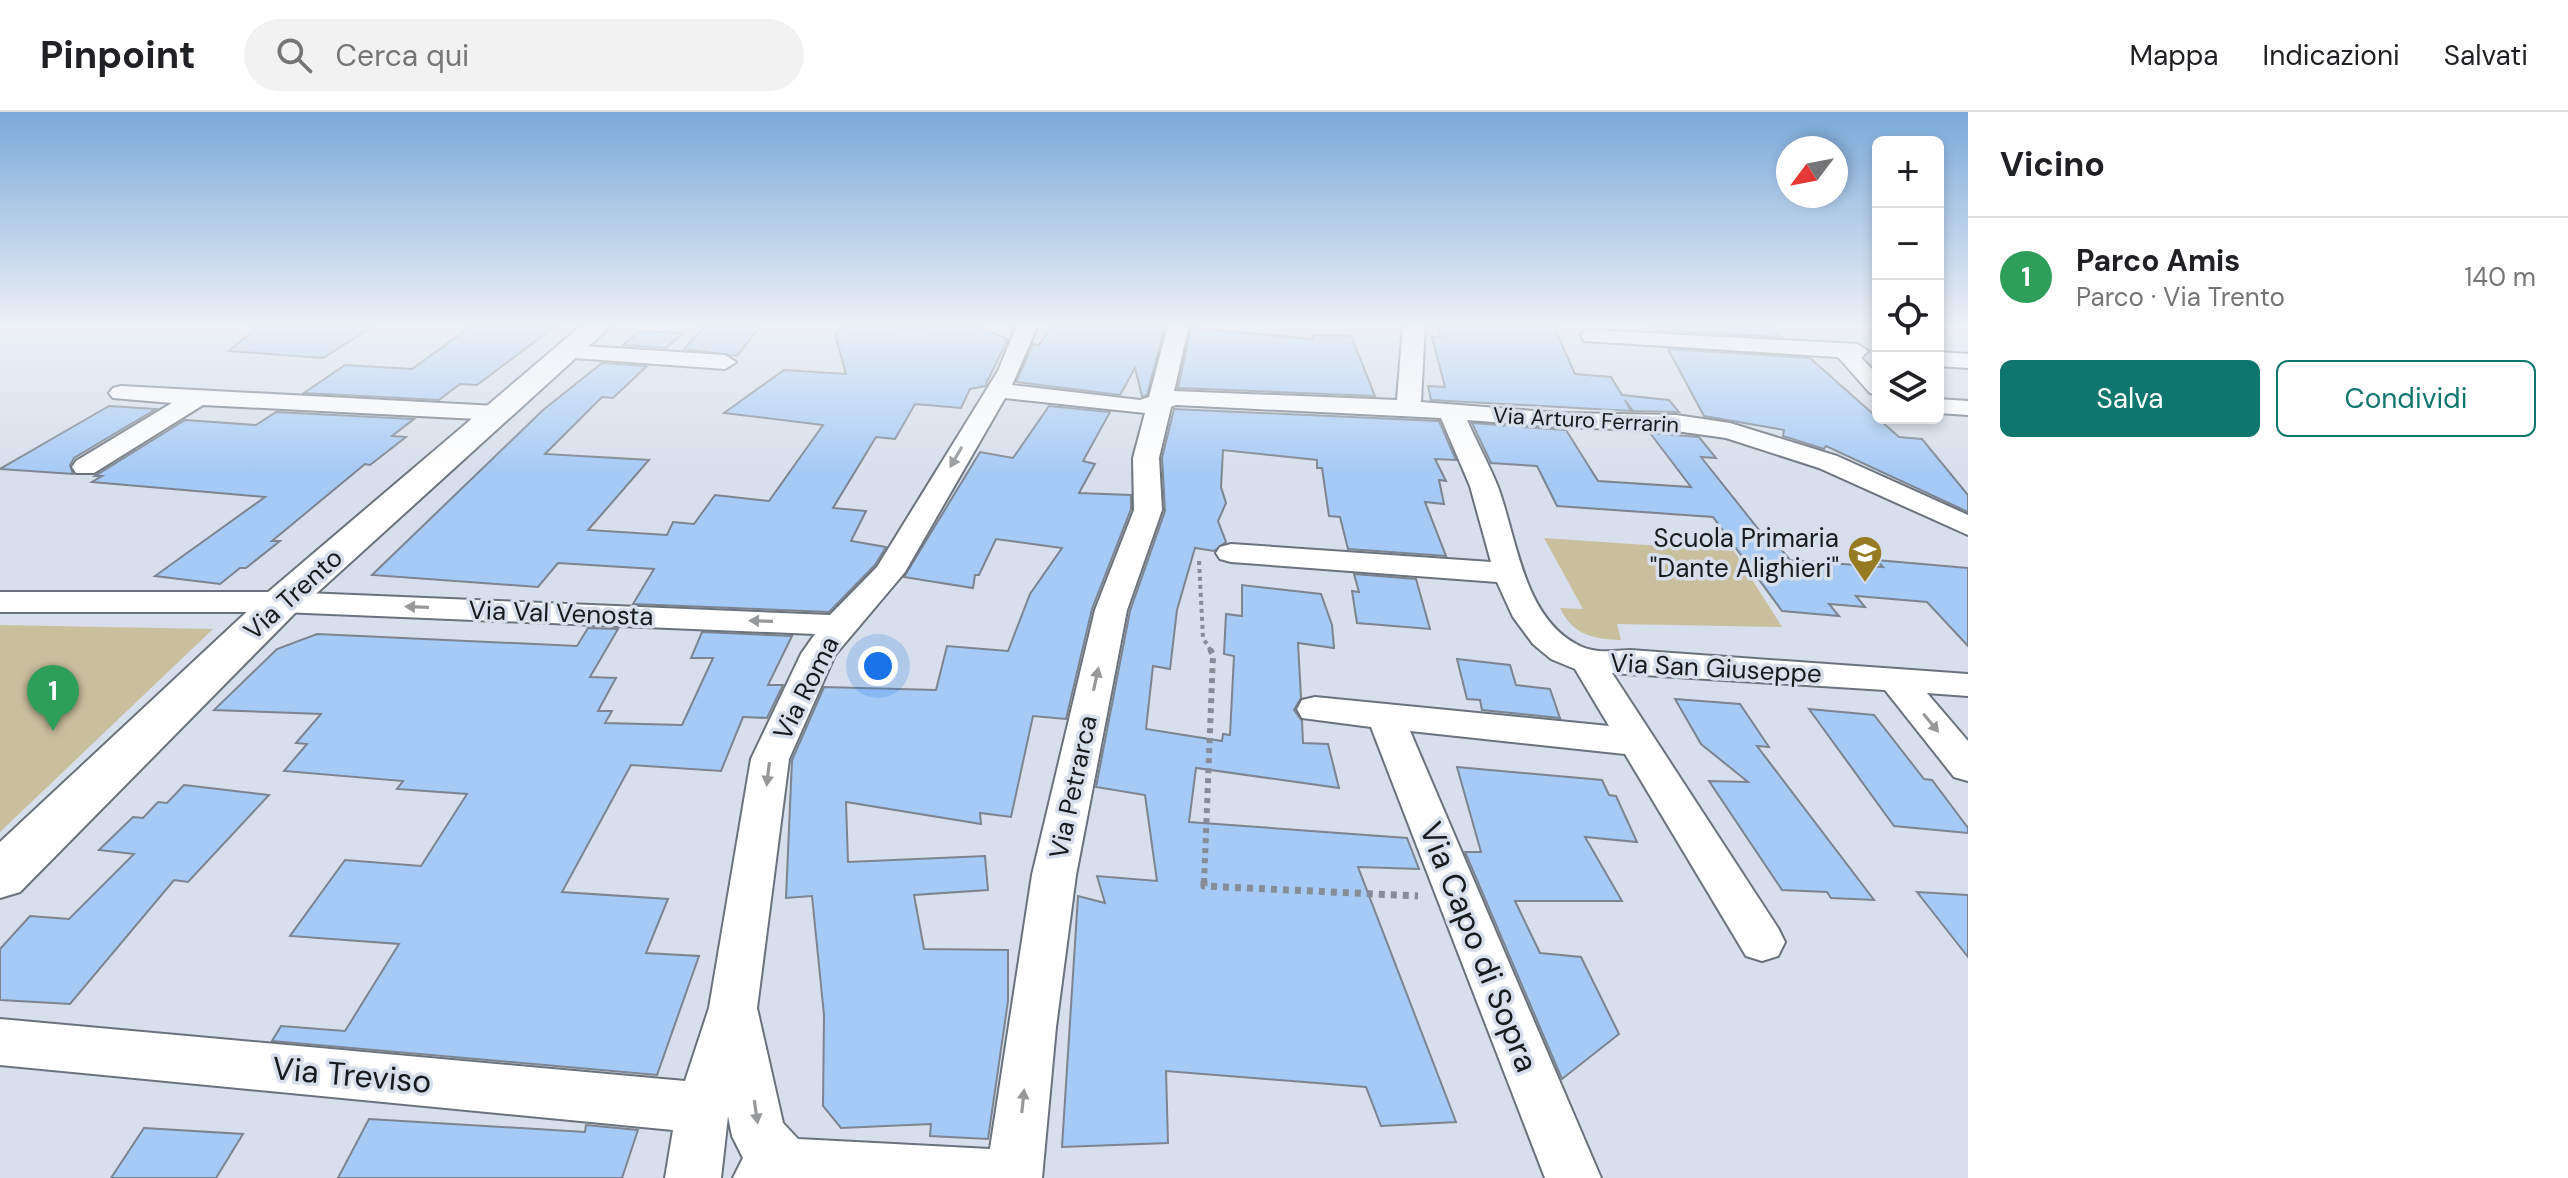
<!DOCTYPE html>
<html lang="it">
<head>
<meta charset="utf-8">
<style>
	:root { --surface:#fff; --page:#f2f2f2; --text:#202124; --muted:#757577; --line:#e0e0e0; --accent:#0f766e }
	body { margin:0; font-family:"DM Sans",sans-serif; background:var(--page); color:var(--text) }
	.controls { position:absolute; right:24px; top:24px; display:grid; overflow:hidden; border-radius:12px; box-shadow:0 4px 12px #0003 }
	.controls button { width:72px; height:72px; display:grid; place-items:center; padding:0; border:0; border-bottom:2px solid var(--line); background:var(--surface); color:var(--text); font:40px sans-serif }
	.compass { position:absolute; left:1776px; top:24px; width:72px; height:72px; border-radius:50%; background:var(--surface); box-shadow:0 4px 12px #0003; rotate:238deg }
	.you { position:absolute; left:878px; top:554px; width:28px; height:28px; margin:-20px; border:6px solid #fff; border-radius:50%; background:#1a73e8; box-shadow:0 0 0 12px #1a73e833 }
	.badge { display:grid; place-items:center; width:52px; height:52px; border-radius:50%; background:var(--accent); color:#fff; font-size:26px; font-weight:700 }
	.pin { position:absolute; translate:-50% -66px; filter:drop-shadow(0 2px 4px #0008) }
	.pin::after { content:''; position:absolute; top:42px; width:28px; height:24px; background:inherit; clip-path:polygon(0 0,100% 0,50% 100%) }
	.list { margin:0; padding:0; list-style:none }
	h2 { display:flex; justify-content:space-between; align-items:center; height:104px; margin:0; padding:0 32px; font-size:34px }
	h2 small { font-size:26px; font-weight:400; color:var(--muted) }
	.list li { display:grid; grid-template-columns:52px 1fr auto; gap:24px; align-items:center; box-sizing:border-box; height:120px; padding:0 32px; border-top:2px solid var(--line) }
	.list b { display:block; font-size:30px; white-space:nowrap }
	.list p { margin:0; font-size:26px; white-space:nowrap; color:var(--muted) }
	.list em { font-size:26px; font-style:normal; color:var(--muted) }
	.actions { display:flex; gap:16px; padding:24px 32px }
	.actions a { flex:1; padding:18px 0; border:2px solid var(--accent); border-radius:12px; text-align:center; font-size:28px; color:var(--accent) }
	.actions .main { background:var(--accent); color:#fff }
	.icon { flex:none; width:44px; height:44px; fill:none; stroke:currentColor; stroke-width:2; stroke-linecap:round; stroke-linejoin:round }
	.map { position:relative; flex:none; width:1968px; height:1066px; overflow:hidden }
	header { display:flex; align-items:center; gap:48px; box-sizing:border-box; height:112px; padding:0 40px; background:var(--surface); border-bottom:2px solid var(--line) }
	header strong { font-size:38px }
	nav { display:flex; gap:44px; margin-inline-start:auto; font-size:28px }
	.search { width:560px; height:72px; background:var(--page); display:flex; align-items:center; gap:20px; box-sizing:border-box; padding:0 28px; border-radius:44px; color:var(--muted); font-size:30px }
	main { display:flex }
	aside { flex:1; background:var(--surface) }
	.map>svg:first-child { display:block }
	.green { fill:#cabf9d }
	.building { fill:#a5caf6; stroke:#7c848f; stroke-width:2 }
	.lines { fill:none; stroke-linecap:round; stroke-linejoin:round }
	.street-casing { stroke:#6a727c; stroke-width:4 }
	.secondary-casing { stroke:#6a727c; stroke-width:4 }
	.path-far2 { stroke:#878d96; stroke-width:4; stroke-dasharray:4 4; stroke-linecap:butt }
	.path-far1 { stroke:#878d96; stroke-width:6; stroke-dasharray:5 5; stroke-linecap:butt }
	.path { stroke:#878d96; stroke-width:7; stroke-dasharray:6 6; stroke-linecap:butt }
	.street { fill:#fff; fill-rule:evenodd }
	.secondary { fill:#fff; fill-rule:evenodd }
	.oneway { fill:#97989a }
	.labels { text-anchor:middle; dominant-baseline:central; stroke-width:7; stroke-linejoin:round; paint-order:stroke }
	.far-street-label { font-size:22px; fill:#171a1e; stroke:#d6dfeb }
	.poi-label { font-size:26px; fill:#171a1e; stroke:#d6dfeb; text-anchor:end }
	.street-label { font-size:26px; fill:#171a1e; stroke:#d6dfeb }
	.near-street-label { font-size:32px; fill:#171a1e; stroke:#d6dfeb }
</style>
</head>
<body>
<header>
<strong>Pinpoint</strong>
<div class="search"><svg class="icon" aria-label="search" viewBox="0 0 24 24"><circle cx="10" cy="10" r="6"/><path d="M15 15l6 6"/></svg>Cerca qui</div>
<nav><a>Mappa</a><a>Indicazioni</a><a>Salvati</a></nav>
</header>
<main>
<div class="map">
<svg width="1968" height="1066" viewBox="0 0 1968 1066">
	<rect width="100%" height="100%" fill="#d6dfeb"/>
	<g class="green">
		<path d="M1544,426l190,13 48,76 -165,-3 4,16c-28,-1 -48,-5 -61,-32l23,1z"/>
		<path d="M0,513l213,4 -213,203z"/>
	</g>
	<g class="building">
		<path d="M260,213l47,2 68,-2 -52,33 -94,-7z"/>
		<path d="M473,213h84l-80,60 -17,-1 -21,16 -135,-7 41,-28 67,4z"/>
		<path d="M706,213h55l-24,31 -53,-7z"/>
		<path d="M847,213l80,4 5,-4h41l35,14 -23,47 -15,3 -9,19 -46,-4 -20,35 -19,-2 -43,71 33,3 -15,30 35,6 -11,18 -46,47 -196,-8 21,-35 -96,-6 -20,24 -166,-12 171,-165 59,-47 45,3 -34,32 -11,-1 -57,57 104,6 -61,70 79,5 6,-13 21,2 21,-29 54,6 54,-76 -99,-12 60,-43 62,4 -11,-40z"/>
		<path d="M1052,213l113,1 -18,69 -5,1 -7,-28 -15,27 -104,-13 17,-38 6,1z"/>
		<path d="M1438,213h115l22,49 36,3 11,18 47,5 10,12 -46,-1 -8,-11 6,11 -200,-11 -3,-14 17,1 -13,-50h8z"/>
		<path d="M1655,213h112l15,12 -124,-7z"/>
		<path d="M1191,216l122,11 -1,-4 39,1 24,60 -197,-8z"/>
		<path d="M640,219l43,2 -17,15 -43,-3z"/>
		<path d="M1668,237l142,9 89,79 23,2 46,56v17l-142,-66 -2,3 -41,-13 1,-6 -80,-14z"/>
		<path d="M109,294l47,3 -82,49 -4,7 3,9 -73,-5z"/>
		<path d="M1049,294l61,6 -27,49 12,3 -16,29 52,2v14l-39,100 -26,110 -33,-3 -22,101 -31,-4 1,11 -135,-22 2,60 137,-6 3,34 -74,5 10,54 84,1v51l-20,138 -58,-3 1,-12 -90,4 -18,-22 1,-91 -12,-119 -26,2 6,-138 32,-73 112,3 11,-44 61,5 22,-57 32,-46 -66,-9 -17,36h-4l-2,13 -69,-11 76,-125 33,6z"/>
		<path d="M1174,297l265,12 17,39 -21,-1 11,22 -7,-1 5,24 -19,-2 21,54 -98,-7 -8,-32 -11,-1 -7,-48h-5v-8l-94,-10 -2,37 5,16 -8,18 8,21 -12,9 -19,-3 -18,62 -7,59 -17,-3 -7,63 76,12 1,-7 7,1 4,-79 -10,-2 2,-40 16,2v-31l79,9 11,31 2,23 -36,-5 3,55 -7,12 8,11 1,22 25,1 11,44 -143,-20 -7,54 218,16 12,31 -61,-2 98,255 -75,4 -15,-39 -200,-16 2,72 -106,4 16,-251 27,7 -8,-27 60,5 -12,-86 -49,-8 34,-176 35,-100 -3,-53z"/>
		<path d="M276,300l138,7 -22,17 14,1 -36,28 -5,-1 -93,77h8l-34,27h-6l-20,16 -65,-8 110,-79 -173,-15 10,-6h-7l90,-56 71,5z"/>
		<path d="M1472,311l94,7 32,51 93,6 -41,-54 49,4 17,21 -15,-1 66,83 7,1 16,19 93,7 -7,-7 92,8v78l-41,-44 -71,-6 9,11 -36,-3 10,12 -57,-5 -69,-94 -156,-11 -20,-40 -46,-3z"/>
		<path d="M1354,462l62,5 14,50 -73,-6 -5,-32 7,1z"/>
		<path d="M588,516l30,1 -28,48 26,1 -18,33h14l-7,12 77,2 31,-67h-22l11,-26 90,4 -24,49h15l-16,33 -24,-1 -22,54 -90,-6 -69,127 106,7 -22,54 53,3 -42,119 -385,-34 9,-15 64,5 54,-87 -109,-8 55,-76 76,6 46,-72 -70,-5 6,-8 -119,-10 23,-27 -11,-1 25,-29 -107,-4 63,-61 40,-15 260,12z"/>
		<path d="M1457,547l53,6 6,20 34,4 10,29 -78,-8 -2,-10 -13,-1z"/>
		<path d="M1675,587l65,5 29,43 -12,-1 117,154 -43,-2 -4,-6 -45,-2 -73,-109 39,1 -47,-38z"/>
		<path d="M1809,597l65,6 50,64 8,1 36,48v5l-74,-7z"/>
		<path d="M1457,655l145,13 7,15 7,1 21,46 -52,-5 37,64h-107l25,52 41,4 38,77 -57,45 -97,-227h16z"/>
		<path d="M184,673l85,10 -81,87 -14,-2 -104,124 -70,-4v-51l30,-33 39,3 65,-65 -35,-4 34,-33 10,1 15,-16 9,1z"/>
		<path d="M1917,780l51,3v62z"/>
		<path d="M369,1007l216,13 1,-7 52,5 -16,48h-284z"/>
		<path d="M144,1016l99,6 -27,44h-105z"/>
	</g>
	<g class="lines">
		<defs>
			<g id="street">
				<path d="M1017,213h21l-26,60 128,15 9,-3 19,-72h21l-15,66 223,9 6,-75h22l-4,77 138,11 117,2 54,8 107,33 131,59v20l-149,-67 -93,-30 -50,-7 -117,-4 -92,-7c10,23 22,44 31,67 19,52 25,128 78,157 17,10 35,7 54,6l338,24v22l-41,-3 41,48v40l-14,-4 -69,-87 -273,-17 166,255 7,14 -7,14 -16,5 -16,-5 -121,-202 -215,-23 191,447h-56l-174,-451 -69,-9 -5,-9 5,-9 13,-3 294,29 -34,-57 -24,-10 -18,-15 -20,-27 -16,-35 -266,-20 -11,-3 -4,-6 4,-6 11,-3 260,18 -21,-76 -29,-68 -265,-13 -5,2 -12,51 3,52 -35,100 -51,265 -20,152 -14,151h-309l10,-20 -11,-22 -4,-20 -7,62h-56l8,-48 -673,-65v-46l685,62 24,-73 42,-249 50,-105 14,-20 -533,-22h-282v-20h282l548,23 47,-48 121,-196zM1005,286l140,15 -12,45 1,52 -39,100 -63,265 -42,274 -192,-10 -15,-16 -26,-115 32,-249 46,-104 70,-83z"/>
				<path d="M1592,218l265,14 11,7 -7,7 17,17v20l-8,-2 -32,-36 -254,-16 -3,-5 3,-5z"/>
				<path d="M568,233l157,10 11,7 -11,7 -165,-12 -3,-5z"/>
				<path d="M1938,240l30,2v14l-30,-2z"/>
				<path d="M121,274l376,20 12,7 -12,7 -294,-15 -109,68h-18l-4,-6 4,-6 96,-58 -59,-5 -4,-5 4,-5z"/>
				<path d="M1938,287l30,2v14l-30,-2z"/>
			</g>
			<path id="secondary" d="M582,213h30l-315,286 -277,281 -20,6v-56l267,-249z"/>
		</defs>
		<use href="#street" class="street-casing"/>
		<use href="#secondary" class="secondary-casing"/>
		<path class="path-far2" d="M1199,449l4,77 8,13"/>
		<path class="path-far1" d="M1204,771l9,-228 -3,-6"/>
		<path class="path" d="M1204,769v5l214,10"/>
		<use href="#street" class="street"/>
		<use href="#secondary" class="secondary"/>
	</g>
	<defs><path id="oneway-solid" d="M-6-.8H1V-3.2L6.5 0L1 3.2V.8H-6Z" transform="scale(2)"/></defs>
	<g class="oneway">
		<use href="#oneway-solid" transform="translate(956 345) rotate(120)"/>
		<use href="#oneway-solid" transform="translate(417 495) rotate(-178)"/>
		<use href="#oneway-solid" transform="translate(761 509) rotate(-178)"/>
		<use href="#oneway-solid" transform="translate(1096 567) rotate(-78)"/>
		<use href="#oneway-solid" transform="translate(1931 611) rotate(50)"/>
		<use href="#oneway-solid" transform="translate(768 662) rotate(97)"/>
		<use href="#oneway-solid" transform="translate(1023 989) rotate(-84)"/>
		<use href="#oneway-solid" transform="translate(756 1000) rotate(82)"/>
	</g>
	<linearGradient id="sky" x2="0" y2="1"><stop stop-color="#7aa9d9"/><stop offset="0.59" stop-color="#edf1f6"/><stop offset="1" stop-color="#edf1f6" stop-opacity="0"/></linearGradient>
	<rect width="1968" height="362" fill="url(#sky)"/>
	<defs>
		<symbol id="school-pin" viewBox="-11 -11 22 30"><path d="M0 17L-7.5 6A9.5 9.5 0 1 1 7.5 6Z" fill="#967b22" stroke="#d6dfeb"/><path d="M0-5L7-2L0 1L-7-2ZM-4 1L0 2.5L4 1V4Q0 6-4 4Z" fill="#fff"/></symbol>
	</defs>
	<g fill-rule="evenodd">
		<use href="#school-pin" x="1845" y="421" width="40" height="54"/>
	</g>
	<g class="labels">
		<g class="far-street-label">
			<text transform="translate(1586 308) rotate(3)">Via Arturo Ferrarin</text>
		</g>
		<g class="poi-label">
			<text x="1839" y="426">Scuola Primaria<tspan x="1839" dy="30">"Dante Alighieri"</tspan></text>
		</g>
		<g class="street-label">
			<text transform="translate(293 482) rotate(-42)">Via Trento</text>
			<text transform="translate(561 501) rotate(2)">Via Val Venosta</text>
			<text transform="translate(1716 556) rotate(3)">Via San Giuseppe</text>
			<text transform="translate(806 576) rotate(-63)">Via Roma</text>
			<text transform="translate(1073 675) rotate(-78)">Via Petrarca</text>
		</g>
		<g class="near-street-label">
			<text transform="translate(1479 835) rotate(68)">Via Capo di Sopra</text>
			<text transform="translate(352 963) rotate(5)">Via Treviso</text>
		</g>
	</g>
</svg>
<div class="controls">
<button>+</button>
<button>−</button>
<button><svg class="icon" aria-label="locate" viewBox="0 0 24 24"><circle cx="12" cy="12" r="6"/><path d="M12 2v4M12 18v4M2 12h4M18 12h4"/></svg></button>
<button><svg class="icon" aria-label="layers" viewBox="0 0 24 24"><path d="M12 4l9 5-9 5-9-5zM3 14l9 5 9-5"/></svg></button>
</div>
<svg class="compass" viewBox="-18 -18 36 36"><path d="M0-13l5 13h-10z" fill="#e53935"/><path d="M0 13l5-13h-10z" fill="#757577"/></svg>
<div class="you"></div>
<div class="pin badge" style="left:53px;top:619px;background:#2e9e5b">1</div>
</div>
<aside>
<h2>Vicino<small></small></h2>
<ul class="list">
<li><span class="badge" style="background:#2e9e5b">1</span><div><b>Parco Amis</b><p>Parco · Via Trento</p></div><em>140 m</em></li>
</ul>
<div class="actions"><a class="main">Salva</a><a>Condividi</a></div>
</aside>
</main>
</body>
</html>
